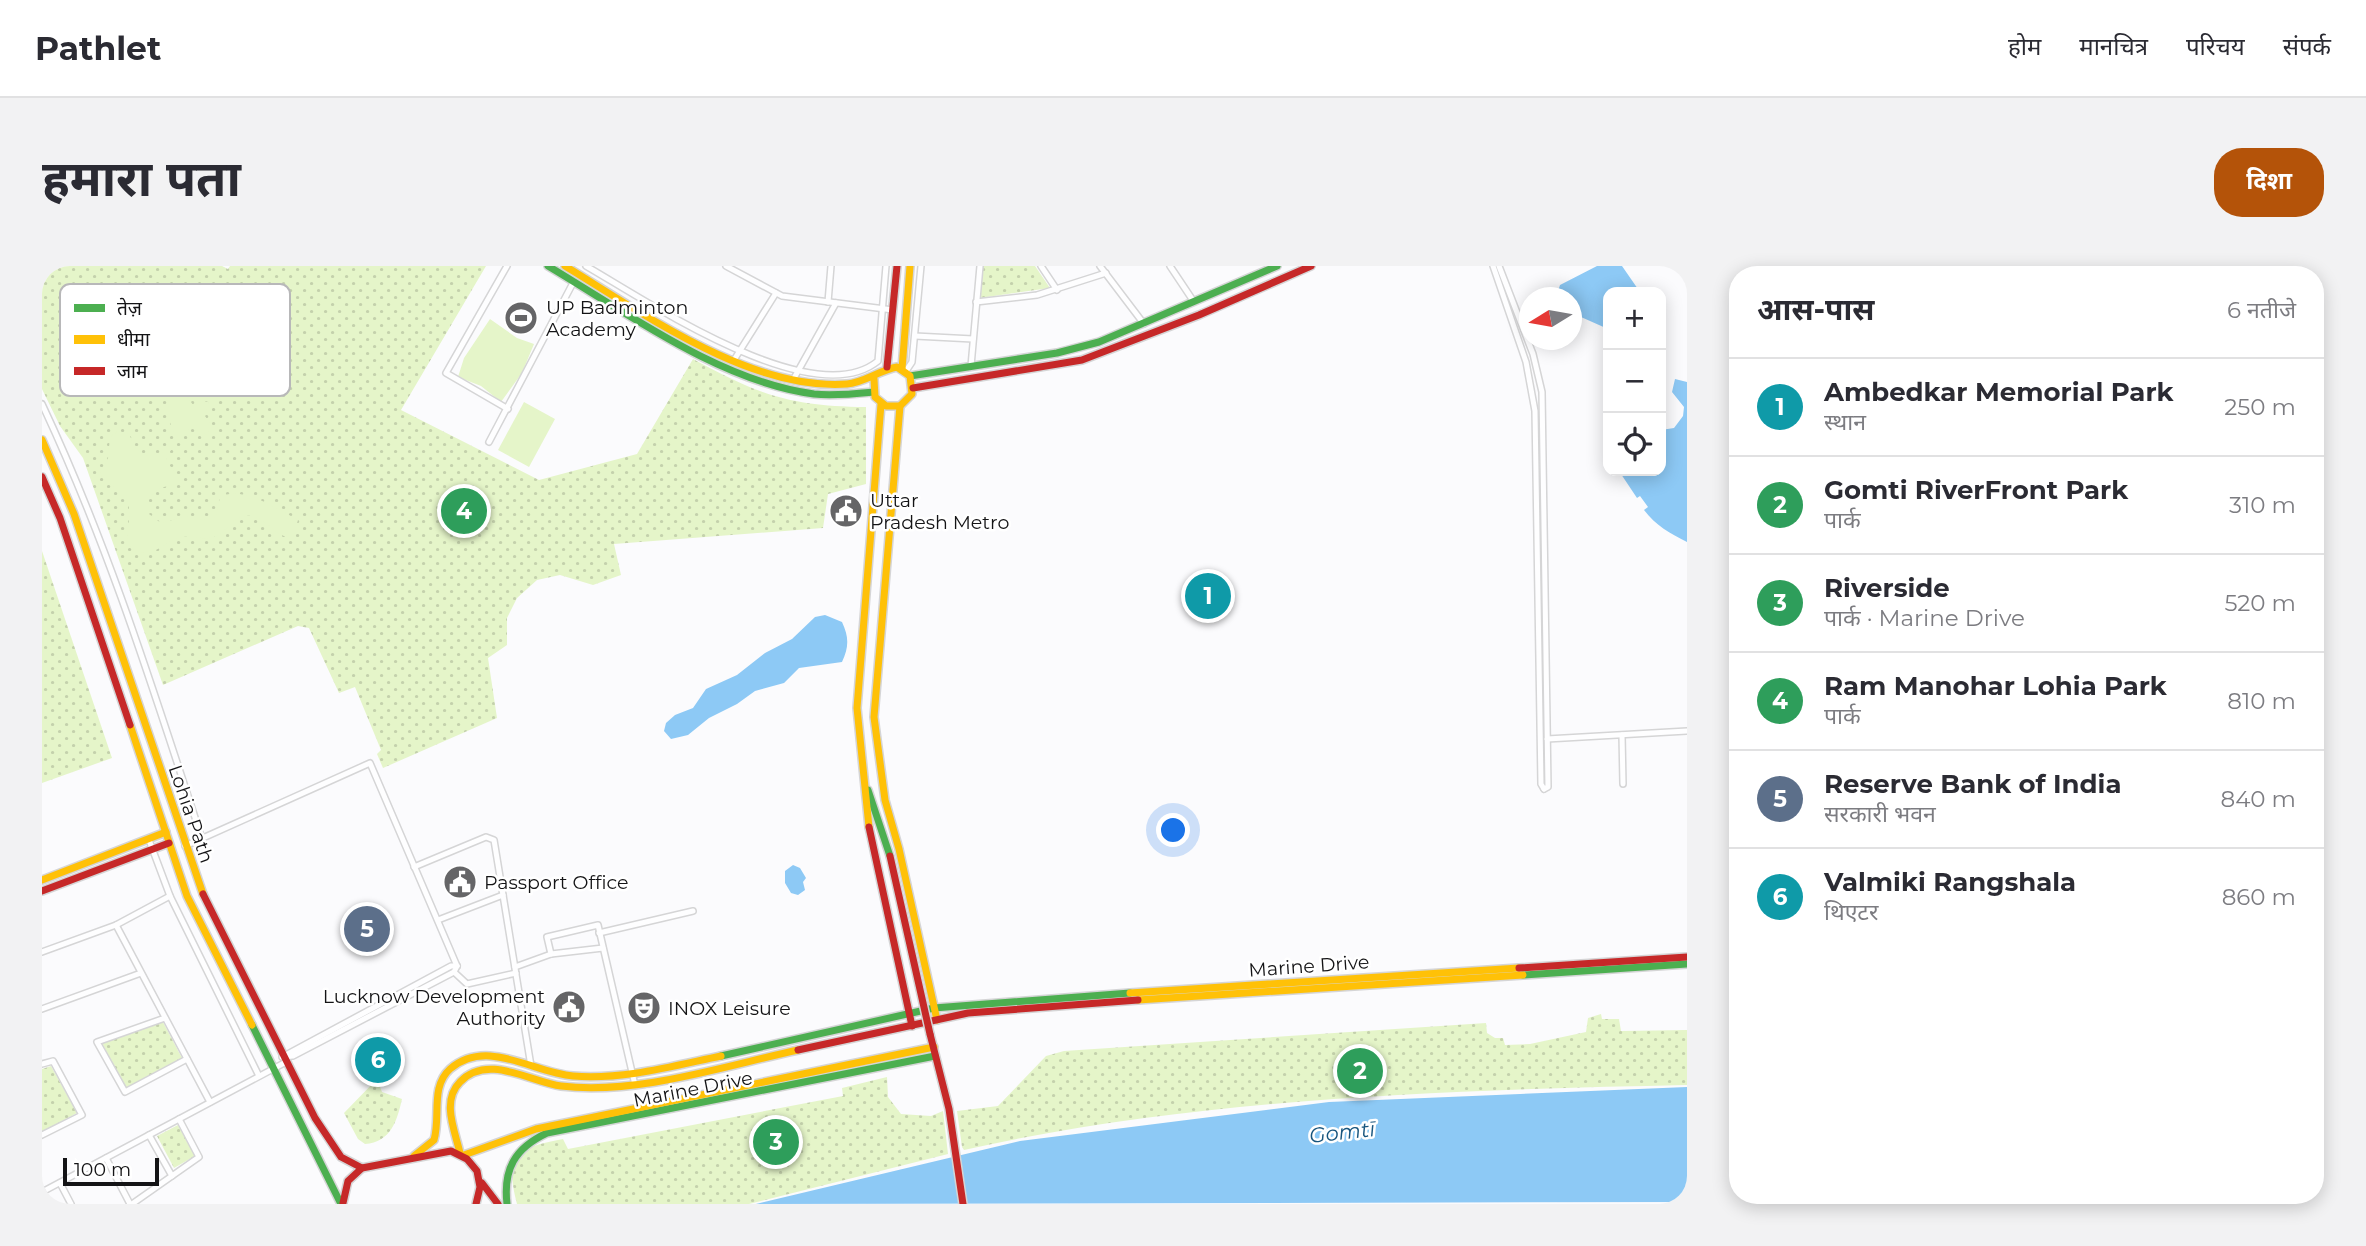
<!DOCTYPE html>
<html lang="hi">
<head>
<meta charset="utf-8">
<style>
	:root { --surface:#fff; --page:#f2f2f3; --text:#2b2b33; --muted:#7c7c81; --line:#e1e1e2; --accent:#b45309 }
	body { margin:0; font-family:Montserrat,"Noto Sans Devanagari",sans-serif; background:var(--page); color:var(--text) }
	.controls { position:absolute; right:21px; top:21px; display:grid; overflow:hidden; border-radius:14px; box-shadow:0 4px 18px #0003 }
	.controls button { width:63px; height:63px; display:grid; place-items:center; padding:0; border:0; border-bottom:2px solid var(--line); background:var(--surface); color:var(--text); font:35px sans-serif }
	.compass { position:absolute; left:1477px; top:21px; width:63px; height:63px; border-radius:50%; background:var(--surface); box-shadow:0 4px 18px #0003; rotate:259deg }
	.scale { position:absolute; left:21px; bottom:18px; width:96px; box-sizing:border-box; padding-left:7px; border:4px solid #141416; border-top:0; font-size:19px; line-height:24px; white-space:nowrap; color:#141416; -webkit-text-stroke:5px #fff; paint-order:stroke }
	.you { position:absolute; left:1132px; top:565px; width:24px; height:24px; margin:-18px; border:5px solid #fff; border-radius:50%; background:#1a73e8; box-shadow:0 0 0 10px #1a73e833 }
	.badge { display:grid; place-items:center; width:46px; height:46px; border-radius:50%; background:var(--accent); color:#fff; font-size:23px; font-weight:700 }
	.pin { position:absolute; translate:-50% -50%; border:4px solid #fff; box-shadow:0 2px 7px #0006 }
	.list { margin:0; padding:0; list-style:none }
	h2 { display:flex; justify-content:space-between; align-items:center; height:91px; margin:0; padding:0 28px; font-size:30px }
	h2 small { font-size:23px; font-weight:400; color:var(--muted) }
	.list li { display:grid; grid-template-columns:46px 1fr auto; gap:21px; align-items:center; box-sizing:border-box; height:98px; padding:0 28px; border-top:2px solid var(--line) }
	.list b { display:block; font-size:26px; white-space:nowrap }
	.list p { margin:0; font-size:23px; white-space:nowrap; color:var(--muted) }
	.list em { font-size:23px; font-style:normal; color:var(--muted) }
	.icon { flex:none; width:38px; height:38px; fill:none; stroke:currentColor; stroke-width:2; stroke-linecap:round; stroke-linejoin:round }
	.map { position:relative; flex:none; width:1645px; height:938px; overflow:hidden; border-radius:28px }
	header { display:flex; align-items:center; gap:42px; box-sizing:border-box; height:98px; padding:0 35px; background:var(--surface); border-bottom:2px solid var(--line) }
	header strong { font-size:33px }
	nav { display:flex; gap:38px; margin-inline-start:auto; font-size:24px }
	.intro { display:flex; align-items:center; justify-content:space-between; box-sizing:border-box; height:168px; padding:0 42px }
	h1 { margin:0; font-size:49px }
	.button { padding:18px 32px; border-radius:28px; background:var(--accent); color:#fff; font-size:24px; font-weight:700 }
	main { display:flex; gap:42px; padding:0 42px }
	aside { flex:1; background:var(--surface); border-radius:28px; box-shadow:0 4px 18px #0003 }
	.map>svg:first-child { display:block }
	.grass { fill:url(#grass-dots) }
	.garden { fill:#e5f5c9 }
	.water { fill:#8dc9f5 }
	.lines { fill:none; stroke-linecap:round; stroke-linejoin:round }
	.street-casing { stroke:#d5d5d6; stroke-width:8 }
	.fast-casing { stroke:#d5d5d6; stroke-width:10 }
	.slow-casing { stroke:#d5d5d6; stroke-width:10 }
	.jam-casing { stroke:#d5d5d6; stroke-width:10 }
	.street { stroke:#fefeff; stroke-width:5 }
	.fast { stroke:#4caf50; stroke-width:7 }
	.slow { stroke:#ffc107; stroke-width:7 }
	.jam { stroke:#c62828; stroke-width:7 }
	.jam-bridge-casing { stroke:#d5d5d6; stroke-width:10; stroke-linecap:butt }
	.jam-bridge { stroke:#c62828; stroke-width:7 }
	.labels { text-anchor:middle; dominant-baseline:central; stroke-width:5; stroke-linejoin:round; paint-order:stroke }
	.poi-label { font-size:19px; fill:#141416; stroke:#fff; text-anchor:start }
	.street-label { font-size:19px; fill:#141416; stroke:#fff }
	.water-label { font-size:21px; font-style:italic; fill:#17557e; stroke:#fff }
	.key { fill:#fff; stroke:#b8b8b9; stroke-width:2 }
	.key-label { font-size:19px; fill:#141416 }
</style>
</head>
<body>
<header>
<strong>Pathlet</strong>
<nav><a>होम</a><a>मानचित्र</a><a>परिचय</a><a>संपर्क</a></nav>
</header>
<div class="intro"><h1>हमारा पता</h1><a class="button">दिशा</a></div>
<main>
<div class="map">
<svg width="1645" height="938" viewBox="0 0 1645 938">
	<defs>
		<pattern id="grass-dots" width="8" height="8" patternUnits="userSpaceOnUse" patternTransform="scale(1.75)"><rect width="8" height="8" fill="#e5f5c9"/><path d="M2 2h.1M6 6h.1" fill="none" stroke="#c4d1ac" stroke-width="1.8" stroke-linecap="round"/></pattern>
	</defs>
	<rect width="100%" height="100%" fill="#fbfbfd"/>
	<g class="grass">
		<path d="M0,0h180l6,3 2,-3h256l-85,144 138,70 98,-26 56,-95c66,36 97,47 173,48v77l-38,10 -5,34 -209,16 7,31 -28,10 -33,-10 -23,5 -20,18 -10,20v27l-19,13 9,60 -114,50 -6,-14 4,-4 -26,-63 -16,6 -30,-65 -11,-2 -135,59 -80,-227 -23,-32 -18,-37z"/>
		<path d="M941,0h52l15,22 -70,10z"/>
		<path d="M0,285l70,207 -70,25z"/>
		<path d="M1559,748l1,5h17l2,12 66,-1v55c-236,5 -492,13 -723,65l-2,-3 -5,-36 41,-5 48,-50 18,-5 422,-28 1,10 8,5h8l2,7 25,-1 56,-12 2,-14z"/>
		<path d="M121,756l19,36 -56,30 -24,-45z"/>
		<path d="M9,800l26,47 -35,19v-63z"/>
		<path d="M845,811l1,20 13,17 30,2 12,-5 5,43 -199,50h-232c-13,-50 0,-56 46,-65l5,10 275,-53 -1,-8z"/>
		<path d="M335,813l5,13 20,7c-5,22 -11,43 -37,45l-7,-5 -14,-26z"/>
		<path d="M136,859l17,31 -21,12 -17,-32z"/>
	</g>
	<g class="garden">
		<path d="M448,53l27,19 17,6 -12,29 -21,29 -20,-16 -23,-9 6,-19z"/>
		<path d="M108,61l25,11 2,29 11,15 -3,11 8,12 16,-4 -4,15 7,10 -5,9 -16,-7 -12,5 -13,27 13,19 -3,5 -16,4 -11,9v17l12,9 26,-7 22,5 7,-5 4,-19c22,-12 58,12 78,23l-4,13 -8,4c-17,-6 -21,-23 -41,-21 -13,2 -17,13 -26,19 -13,7 -24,0 -37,2 -22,5 -30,27 -53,9 -4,-16 4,-31 -2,-46 -5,-13 -22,-15 -27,-27l8,-15 2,-21 8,-6 11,3 7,15 11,7 16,-4 12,-16 -8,-22 8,-44 -15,-20 -8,3 2,13 -6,11 -7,2 -15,-11 5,-6 -3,-7 6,-6 -2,-8z"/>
		<path d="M482,136l31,17 -26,48 -31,-17z"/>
	</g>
	<g class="water">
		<path d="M1555,0h25l18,26h-32v37l-36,-16v-15l-16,-1 4,-12z"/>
		<path d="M1633,113l12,3v160c-17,-9 -31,-16 -43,-32l4,-3 -8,-11 -3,2 -18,-27h42v-41l13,-2 9,-12 1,-9 -12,-15z"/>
		<path d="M783,349l17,7c7,15 7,25 0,40l-43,6 -15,15 -29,8 -18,13 -28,14 -21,17 -17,4 -7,-8 2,-8 9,-8 18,-7 13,-19 31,-14 28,-22 27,-14 23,-22z"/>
		<path d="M751,599l7,3 6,10 -3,4 2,8 -7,5 -7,-2 -6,-10v-12z"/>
		<path d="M1645,821v115l-931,2 264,-63 309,-39z"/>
	</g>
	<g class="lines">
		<defs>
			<g id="street">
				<path d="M465,0l-61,107 62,36"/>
				<path d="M544,0c61,35 227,148 292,95l8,-95"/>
				<path d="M684,0l56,30 111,14"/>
				<path d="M999,0l16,24"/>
				<path d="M1058,0l44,58"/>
				<path d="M1128,0l24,36"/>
				<path d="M1451,0l33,96 9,49 6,373 3,5"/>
				<path d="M1457,0l34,88 9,38 6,395 -4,2"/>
				<path d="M786,36l3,-36"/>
				<path d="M934,36l61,-7 69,-22"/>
				<path d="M873,70l58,3"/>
				<path d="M692,94l42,-67"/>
				<path d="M929,100l9,-100"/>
				<path d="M864,105l6,-9 9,-96"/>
				<path d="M751,114l43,-77"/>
				<path d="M0,138c66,140 112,288 160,435"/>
				<path d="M447,176l85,-161"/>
				<path d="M1580,469l1,49"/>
				<path d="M1505,473l140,-8"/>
				<path d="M107,574l21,56 89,180"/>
				<path d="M143,580l185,-83 87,203"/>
				<path d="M372,601l72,-30 8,3 37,226"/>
				<path d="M396,654l65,-25"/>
				<path d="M74,659l94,177"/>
				<path d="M557,667l94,-22"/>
				<path d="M0,686l74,-27 54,-29"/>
				<path d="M509,688l-4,-17 51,-12 37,160"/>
				<path d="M473,701l36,-13 52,-6"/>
				<path d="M412,706l13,12 49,-11"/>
				<path d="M0,743l99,-36"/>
				<path d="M123,752l-68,24 28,50 62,-33"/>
				<path d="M242,790l167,-90h6"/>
				<path d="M240,791l11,-1 161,-84 3,-6"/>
				<path d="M0,798l11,-3 29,54 -40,20"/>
				<path d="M107,869l23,41"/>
				<path d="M64,892l24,46"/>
				<path d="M18,917l11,21"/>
				<path d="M0,926l244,-130"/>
				<path d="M90,938l67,-47 -20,-38"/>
			</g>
			<g id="fast">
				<path d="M506,0c79,47 173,116 266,128 20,2 39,0 59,-2"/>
				<path d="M868,110l147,-23 42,-11 178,-76"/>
				<path d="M826,524l22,66"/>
				<path d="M1481,709l164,-11"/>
				<path d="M210,759l89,179"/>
				<path d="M679,790l213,-48 196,-15"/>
				<path d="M465,938c-4,-35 8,-56 40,-71l388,-77"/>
			</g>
			<g id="slow">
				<path d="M523,0c79,48 186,125 282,118 16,-1 33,-14 50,-17l13,9 2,18 -12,12h-14l-11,-9 -1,-18"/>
				<path d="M860,103l8,-103"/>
				<path d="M858,140l-26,311 11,83 14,49 38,171"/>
				<path d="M0,174l32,74 129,380"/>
				<path d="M88,459l57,171 65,129"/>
				<path d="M827,561l-12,-119 24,-304"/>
				<path d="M0,614l124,-48"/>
				<path d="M1088,727l389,-25"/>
				<path d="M1096,734l385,-25"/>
				<path d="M418,887c-5,-22 -19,-52 0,-71 27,-29 71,0 101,4 77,9 163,-20 237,-36"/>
				<path d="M422,889l72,-26 398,-82"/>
				<path d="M372,890l20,-16c7,-23 -4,-53 16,-71 37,-32 83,4 123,7 50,4 100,-10 148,-20"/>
			</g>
			<g id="jam">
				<path d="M845,101l10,-101"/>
				<path d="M871,122l169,-28 117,-45 112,-49"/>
				<path d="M0,211l18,41 70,207"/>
				<path d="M827,561l43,199"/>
				<path d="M0,625l127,-48"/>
				<path d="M161,628l112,224 26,39 21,11"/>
				<path d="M1477,702l168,-11"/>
				<path d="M888,768l19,75 14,95"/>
				<path d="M756,784l170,-37 170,-13"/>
				<path d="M440,917l16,21"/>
				<path d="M301,937l5,-22 14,-13 89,-17 16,8 10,12 3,16 -4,17"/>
			</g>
		</defs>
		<use href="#street" class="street-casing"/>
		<use href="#fast" class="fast-casing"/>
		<use href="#slow" class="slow-casing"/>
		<use href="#jam" class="jam-casing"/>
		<use href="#street" class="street"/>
		<use href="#fast" class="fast"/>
		<use href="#slow" class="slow"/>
		<use href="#jam" class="jam"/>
		<defs>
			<path id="jam-bridge" d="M848,590l40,178"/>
		</defs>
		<use href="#jam-bridge" class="jam-bridge-casing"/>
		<use href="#jam-bridge" class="jam-bridge"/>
	</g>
	<defs>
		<symbol id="stadium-disc" viewBox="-11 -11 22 22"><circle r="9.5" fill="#656567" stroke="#fff"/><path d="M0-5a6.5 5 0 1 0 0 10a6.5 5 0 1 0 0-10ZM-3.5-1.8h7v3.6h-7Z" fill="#fff"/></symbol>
		<symbol id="civic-disc" viewBox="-11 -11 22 22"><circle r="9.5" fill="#656567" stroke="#fff"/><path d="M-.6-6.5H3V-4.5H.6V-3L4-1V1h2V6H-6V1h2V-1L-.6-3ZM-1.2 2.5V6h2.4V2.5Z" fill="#fff"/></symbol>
		<symbol id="theatre-disc" viewBox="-11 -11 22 22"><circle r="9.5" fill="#656567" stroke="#fff"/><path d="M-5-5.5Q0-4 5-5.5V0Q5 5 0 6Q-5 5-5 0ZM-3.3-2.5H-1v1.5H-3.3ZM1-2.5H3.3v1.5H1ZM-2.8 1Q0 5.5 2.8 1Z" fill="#fff"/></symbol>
	</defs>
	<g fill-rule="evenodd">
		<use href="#stadium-disc" x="460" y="33" width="38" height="38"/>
		<use href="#civic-disc" x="785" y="226" width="38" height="38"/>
		<use href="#civic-disc" x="399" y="597" width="38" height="38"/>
		<use href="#civic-disc" x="508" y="722" width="38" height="38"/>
		<use href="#theatre-disc" x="583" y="723" width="38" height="38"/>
	</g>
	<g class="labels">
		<g class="poi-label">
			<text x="504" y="41">UP Badminton<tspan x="504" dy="22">Academy</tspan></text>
			<text x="828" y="234">Uttar<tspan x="828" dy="22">Pradesh Metro</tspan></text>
			<text x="442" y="616">Passport Office</text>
			<text x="503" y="730" text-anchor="end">Lucknow Development<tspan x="503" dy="22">Authority</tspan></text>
			<text x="626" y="742">INOX Leisure</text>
		</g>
		<g class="street-label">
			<text transform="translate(149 548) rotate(71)">Lohia Path</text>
			<text transform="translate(1267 700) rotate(-4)">Marine Drive</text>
			<text transform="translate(651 823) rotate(-11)">Marine Drive</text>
		</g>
		<g class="water-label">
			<text transform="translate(1300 866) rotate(-6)">Gomtī</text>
		</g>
	</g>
	<rect x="18" y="18" width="230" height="112" rx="10" class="key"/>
	<rect x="32" y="38" width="31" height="8" fill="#4caf50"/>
	<rect x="32" y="69" width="31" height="9" fill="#ffc107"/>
	<rect x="32" y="101" width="31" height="8" fill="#c62828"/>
	<g class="key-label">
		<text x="75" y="49">तेज़</text>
		<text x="75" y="80">धीमा</text>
		<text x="75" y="112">जाम</text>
	</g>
</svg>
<div class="controls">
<button>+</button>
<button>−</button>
<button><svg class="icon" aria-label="locate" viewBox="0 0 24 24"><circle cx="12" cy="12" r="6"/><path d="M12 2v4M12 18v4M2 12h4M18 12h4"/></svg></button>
</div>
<svg class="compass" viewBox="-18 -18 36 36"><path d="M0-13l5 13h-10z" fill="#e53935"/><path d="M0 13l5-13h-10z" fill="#7c7c81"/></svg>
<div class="scale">100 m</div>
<div class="you"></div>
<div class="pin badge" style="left:1166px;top:330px;background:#0f9aa8">1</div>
<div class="pin badge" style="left:1318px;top:805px;background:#2e9e5b">2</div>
<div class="pin badge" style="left:734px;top:876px;background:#2e9e5b">3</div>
<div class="pin badge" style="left:422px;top:245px;background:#2e9e5b">4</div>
<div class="pin badge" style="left:325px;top:663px;background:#5c6f8a">5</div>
<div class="pin badge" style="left:336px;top:794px;background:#0f9aa8">6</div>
</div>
<aside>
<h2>आस-पास<small>6 नतीजे</small></h2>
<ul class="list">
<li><span class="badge" style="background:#0f9aa8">1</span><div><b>Ambedkar Memorial Park</b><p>स्थान</p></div><em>250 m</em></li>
<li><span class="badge" style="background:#2e9e5b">2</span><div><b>Gomti RiverFront Park</b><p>पार्क</p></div><em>310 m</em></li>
<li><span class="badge" style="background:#2e9e5b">3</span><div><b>Riverside</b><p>पार्क · Marine Drive</p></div><em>520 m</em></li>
<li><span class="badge" style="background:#2e9e5b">4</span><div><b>Ram Manohar Lohia Park</b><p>पार्क</p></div><em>810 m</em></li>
<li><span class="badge" style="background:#5c6f8a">5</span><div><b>Reserve Bank of India</b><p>सरकारी भवन</p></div><em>840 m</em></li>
<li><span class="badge" style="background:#0f9aa8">6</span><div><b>Valmiki Rangshala</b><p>थिएटर</p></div><em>860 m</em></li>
</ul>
</aside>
</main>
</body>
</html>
